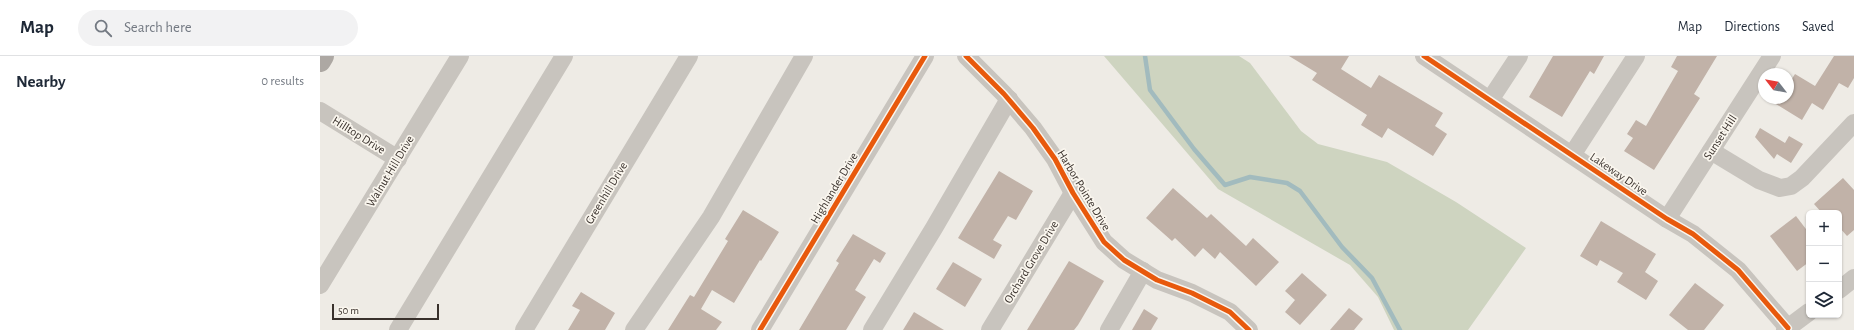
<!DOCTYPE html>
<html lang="en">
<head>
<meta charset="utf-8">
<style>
	:root { --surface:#fff; --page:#f2f2f3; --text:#1f2937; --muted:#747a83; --line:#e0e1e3 }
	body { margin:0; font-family:"Alegreya Sans",sans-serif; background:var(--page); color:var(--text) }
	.controls { position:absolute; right:12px; bottom:12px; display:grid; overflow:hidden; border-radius:6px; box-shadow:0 1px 3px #0004 }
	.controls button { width:36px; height:36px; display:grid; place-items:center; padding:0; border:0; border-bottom:1px solid var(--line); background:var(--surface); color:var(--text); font:20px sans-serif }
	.compass { position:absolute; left:1438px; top:12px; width:36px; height:36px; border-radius:50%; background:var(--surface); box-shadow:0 1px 3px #0004; rotate:301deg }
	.scale { position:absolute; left:12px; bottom:10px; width:107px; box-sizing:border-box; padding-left:4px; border:2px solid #39312c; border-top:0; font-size:11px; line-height:14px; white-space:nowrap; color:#39312c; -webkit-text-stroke:3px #faf6ee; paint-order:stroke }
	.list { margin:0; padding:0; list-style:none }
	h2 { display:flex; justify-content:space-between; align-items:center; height:52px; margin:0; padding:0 16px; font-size:17px }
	h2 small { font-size:13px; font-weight:400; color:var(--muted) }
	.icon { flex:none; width:22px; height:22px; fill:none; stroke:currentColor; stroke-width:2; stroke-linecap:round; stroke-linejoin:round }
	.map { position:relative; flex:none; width:1534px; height:274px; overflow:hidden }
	header { display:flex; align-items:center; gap:24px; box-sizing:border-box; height:56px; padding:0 20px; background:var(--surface); border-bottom:1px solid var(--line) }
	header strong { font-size:19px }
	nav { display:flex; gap:22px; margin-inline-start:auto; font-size:14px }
	.search { width:280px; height:36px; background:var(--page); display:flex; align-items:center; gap:10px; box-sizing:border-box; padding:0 14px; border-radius:22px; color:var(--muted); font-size:15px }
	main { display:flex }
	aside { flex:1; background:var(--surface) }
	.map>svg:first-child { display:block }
	.green { fill:#ced4c0 }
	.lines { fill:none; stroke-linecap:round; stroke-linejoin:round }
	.stream { stroke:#a2bbbe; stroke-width:4.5 }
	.building { fill:#c1b2a8 }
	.minor { stroke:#c8c4be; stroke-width:18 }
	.major { stroke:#ada8a3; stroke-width:22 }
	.cycleway-casing { stroke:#faf6ee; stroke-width:8 }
	.cycleway { stroke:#e8590c; stroke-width:5 }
	.labels { text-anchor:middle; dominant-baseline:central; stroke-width:3.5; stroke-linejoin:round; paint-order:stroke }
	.street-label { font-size:12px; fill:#39312c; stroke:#faf6ee }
</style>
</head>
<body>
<header>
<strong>Map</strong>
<div class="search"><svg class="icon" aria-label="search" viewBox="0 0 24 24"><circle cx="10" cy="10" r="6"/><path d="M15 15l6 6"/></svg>Search here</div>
<nav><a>Map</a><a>Directions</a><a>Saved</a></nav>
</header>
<main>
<aside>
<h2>Nearby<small>0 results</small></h2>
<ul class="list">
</ul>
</aside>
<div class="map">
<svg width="1534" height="274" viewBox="0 0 1534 274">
	<rect width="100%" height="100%" fill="#eeebe5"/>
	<path class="green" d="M784,0h135l11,7 51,68 17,13 69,18 69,40 70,46 -58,82h-74l-16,-33 -28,-32 -132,-76z"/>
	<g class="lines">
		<path class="stream" d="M825,0l5,34 44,59 31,36 25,-8 37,6 13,8 42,56 30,31 28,52"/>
	</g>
	<g class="building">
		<path d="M969,0h60l-8,13 30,19 8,-13 44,26 20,12 -8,13 12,8 -14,22 -45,-28 -6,10 -21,-13 6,-10 -55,-35 5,-7z"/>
		<path d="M1233,0h51l-10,18 -4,-3 -28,46 -33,-20z"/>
		<path d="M1357,0h40l-23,38 6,4 -46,72 -30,-19 9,-13 -6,-4 9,-14 10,6 32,-55 -7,-4z"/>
		<path d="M1514,0h20v22l-6,10 -9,-5 -16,27 -11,-7 -10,17 -36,-22h22v-13l7,-11 20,12z"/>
		<path d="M1440,72l25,15 4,-7 14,8 -12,19 -14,-9 -3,5 -19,-22z"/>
		<path d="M679,115l34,20 -17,29 -8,-4 -15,24 9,5 -8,14 -36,-21z"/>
		<path d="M1523,122l11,12v40l-7,6 -8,-9v-14h-17l-8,-9z"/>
		<path d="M853,132l34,30 4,-4 35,32 7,-8 26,24 -23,24 -36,-34 -5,7 -12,-11 -8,9 -20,-19 -3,3 -26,-23z"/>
		<path d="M423,154l36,22 -18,29 -1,-1 -26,43 -22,-13 -11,19 21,13 -6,8h-48l22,-35 4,2 34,-56 -3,-2z"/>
		<path d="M1476,160l13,17v29l-12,9 -27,-35z"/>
		<path d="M1281,165l55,33 -11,18 13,9 -12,19 -29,-18 6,-9 -23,-13 -3,6 -17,-10z"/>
		<path d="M533,178l33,19 -6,10 -6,-4 -19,31 11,7 -20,33h-47l40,-67 -3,-2z"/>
		<path d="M749,205l35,20 -26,44 -4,5h-47z"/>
		<path d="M633,206l29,17 -17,28 -29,-18z"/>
		<path d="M982,217l25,22 -27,30 -15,-13 10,-12 -10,-9z"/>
		<path d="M1375,227l29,22 -20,25h-16l-19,-15z"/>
		<path d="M261,236l34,21 -10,17h-37l12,-20 -8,-4z"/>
		<path d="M1029,252l14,11 -9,11h-24z"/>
		<path d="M824,253l14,9 -7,12h-19z"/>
		<path d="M594,256l30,18h-41z"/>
	</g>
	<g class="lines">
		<g class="minor">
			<path d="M646,0l38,38 29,34 22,31 18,34 31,49 20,18 33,20 35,13 38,19 19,18"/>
			<path d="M1104,0l243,163 26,15 45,36 50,58"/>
			<path d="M1170,44l29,-44"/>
			<path d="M0,55l78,48"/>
			<path d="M1391,95l48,29 21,8 11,-2 11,-8 52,-55"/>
			<path d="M1252,99l64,-99"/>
			<path d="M1347,163l105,-163"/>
			<path d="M0,229l140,-229"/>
			<path d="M1519,234l15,-12"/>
			<path d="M78,274l166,-274"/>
			<path d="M204,274l165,-274"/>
			<path d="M314,274l77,-113 93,-161"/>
			<path d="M440,274l165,-274"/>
			<path d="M552,274l62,-102 75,-129"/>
			<path d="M670,274l83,-137"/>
			<path d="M789,274l34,-59"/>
			<path d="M1465,274l24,-18"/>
		</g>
		<path class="major" d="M0,5l3,-5"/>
		<defs>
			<g id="cycleway">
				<path d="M646,0l38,38 29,34 22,31 18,34 31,49 20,18 33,20 35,13 38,19 19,18"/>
				<path d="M1104,0l243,163 26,15 45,36 50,58"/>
				<path d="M440,274l165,-274"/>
			</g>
		</defs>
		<use href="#cycleway" class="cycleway-casing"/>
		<use href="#cycleway" class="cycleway"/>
	</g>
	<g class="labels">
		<g class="street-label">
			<text transform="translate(39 79) rotate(32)">Hilltop Drive</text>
			<text transform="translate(1400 81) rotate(-57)">Sunset Hill</text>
			<text transform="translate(70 115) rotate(-59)">Walnut Hill Drive</text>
			<text transform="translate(1299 118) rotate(34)">Lakeway Drive</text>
			<text transform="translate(514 132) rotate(-59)">Highlander Drive</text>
			<text transform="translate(764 134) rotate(59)">Harbor Pointe Drive</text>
			<text transform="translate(286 137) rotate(-59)">Greenhill Drive</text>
			<text transform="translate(711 206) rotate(-59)">Orchard Grove Drive</text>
		</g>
	</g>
</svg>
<div class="controls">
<button>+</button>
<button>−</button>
<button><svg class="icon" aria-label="layers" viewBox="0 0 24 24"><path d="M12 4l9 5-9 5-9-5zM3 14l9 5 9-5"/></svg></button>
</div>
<svg class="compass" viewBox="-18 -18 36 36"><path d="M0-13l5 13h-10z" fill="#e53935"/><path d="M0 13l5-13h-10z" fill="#747a83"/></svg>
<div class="scale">50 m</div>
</div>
</main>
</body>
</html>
